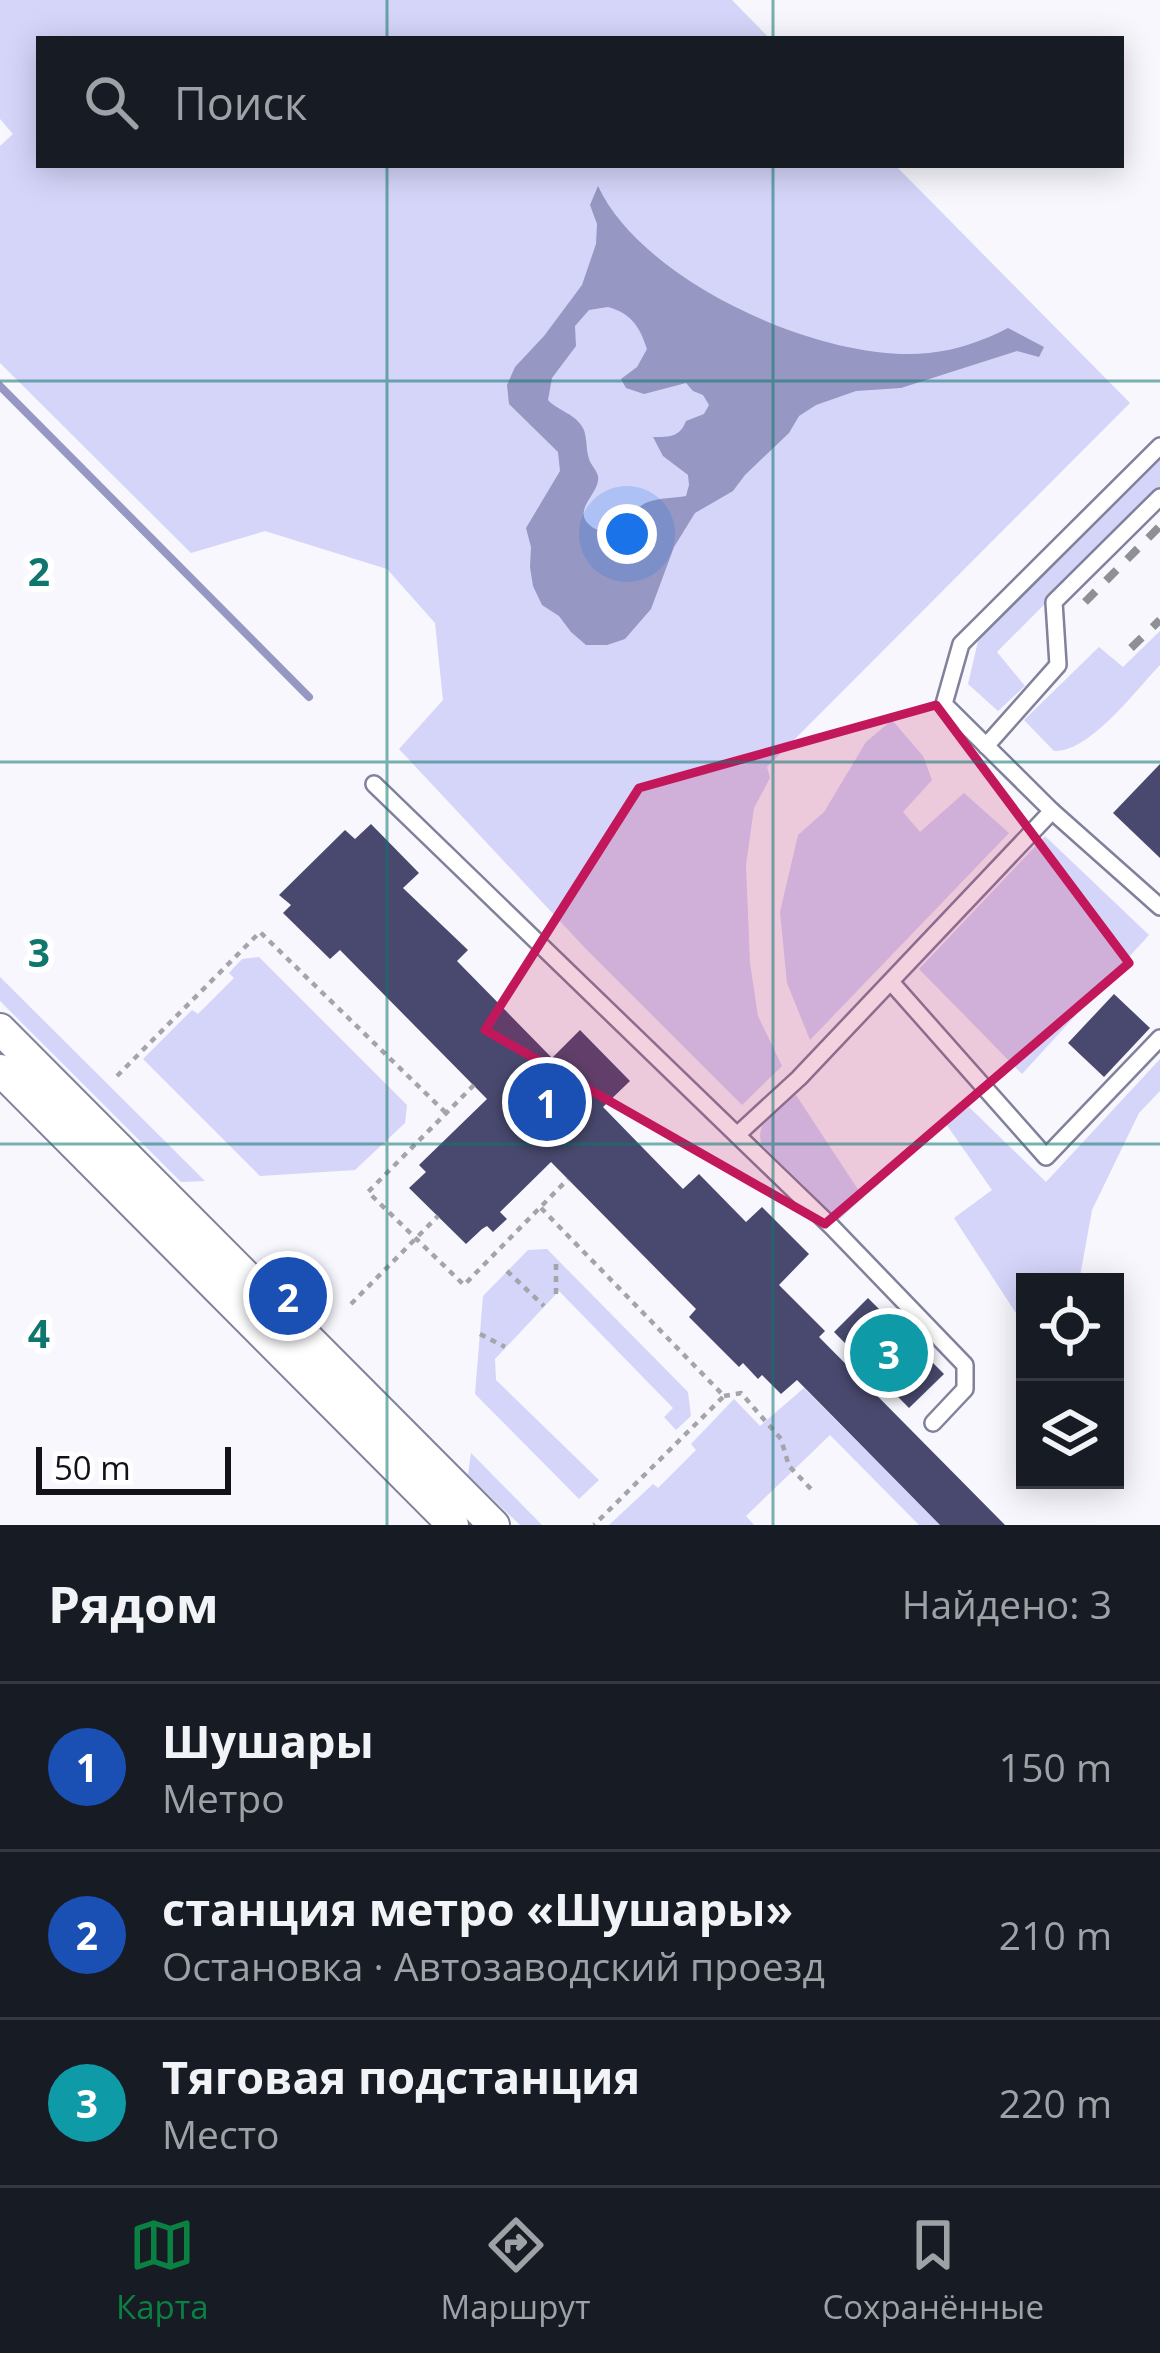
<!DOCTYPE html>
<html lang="ru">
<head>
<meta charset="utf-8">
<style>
	:root { --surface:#171b24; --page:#20242c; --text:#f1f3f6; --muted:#9ea1a6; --line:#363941; --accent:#0b8043 }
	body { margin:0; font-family:"Open Sans",sans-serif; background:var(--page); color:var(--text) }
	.controls { position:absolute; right:36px; bottom:36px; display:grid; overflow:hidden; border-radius:0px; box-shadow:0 6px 30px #0003 }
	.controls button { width:108px; height:108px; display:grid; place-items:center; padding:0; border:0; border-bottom:3px solid var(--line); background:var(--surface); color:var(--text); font:60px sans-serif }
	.scale { position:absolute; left:36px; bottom:30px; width:195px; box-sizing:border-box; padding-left:12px; border:6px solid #12121b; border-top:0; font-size:33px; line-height:42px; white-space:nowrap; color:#12121b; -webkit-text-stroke:9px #fff; paint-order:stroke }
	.you { position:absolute; left:627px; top:534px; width:42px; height:42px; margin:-30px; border:9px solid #fff; border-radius:50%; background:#1a73e8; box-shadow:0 0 0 18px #1a73e833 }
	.badge { display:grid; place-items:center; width:78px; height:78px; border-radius:50%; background:var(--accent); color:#fff; font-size:39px; font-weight:700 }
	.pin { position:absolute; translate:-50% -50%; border:6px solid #fff; box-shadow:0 3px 12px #0006 }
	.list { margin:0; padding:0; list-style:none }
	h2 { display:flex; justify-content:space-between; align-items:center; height:156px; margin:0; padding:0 48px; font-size:51px }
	h2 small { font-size:39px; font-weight:400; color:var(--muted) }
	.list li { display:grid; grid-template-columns:78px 1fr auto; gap:36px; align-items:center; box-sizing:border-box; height:168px; padding:0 48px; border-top:3px solid var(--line) }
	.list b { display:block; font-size:45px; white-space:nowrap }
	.list p { margin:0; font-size:39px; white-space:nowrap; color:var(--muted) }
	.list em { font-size:39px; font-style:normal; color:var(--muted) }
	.icon { flex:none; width:66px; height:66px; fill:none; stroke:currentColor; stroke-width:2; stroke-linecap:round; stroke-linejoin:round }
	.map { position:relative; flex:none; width:1160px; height:1525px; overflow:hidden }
	.search { position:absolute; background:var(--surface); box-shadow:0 6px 30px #0003; left:36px; right:36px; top:36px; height:132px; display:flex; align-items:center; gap:30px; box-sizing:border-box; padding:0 42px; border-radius:0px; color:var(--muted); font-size:45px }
	.sheet { height:660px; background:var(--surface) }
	nav { display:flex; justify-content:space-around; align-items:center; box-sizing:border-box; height:168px; border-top:3px solid var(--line); background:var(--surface); font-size:33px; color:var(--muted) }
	nav a { display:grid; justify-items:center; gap:6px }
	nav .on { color:var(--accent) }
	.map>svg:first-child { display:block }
	.green { fill:#d4d5f9 }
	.water { fill:#9697c2; fill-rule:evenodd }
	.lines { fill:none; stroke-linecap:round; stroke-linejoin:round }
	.stream { stroke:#9697c2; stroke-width:8 }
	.building { fill:#49496f }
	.lane-casing { stroke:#80819b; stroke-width:20 }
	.street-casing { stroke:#80819b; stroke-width:34 }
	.path { stroke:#a4a4ab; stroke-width:4.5; stroke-dasharray:6 6; stroke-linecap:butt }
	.lane { stroke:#fff; stroke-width:15 }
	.street { stroke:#fff; stroke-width:30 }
	.rail { stroke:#8f8f96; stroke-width:8; stroke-dasharray:15 15; stroke-linecap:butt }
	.marked { fill:#c2185b; fill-opacity:0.2; stroke:#c2185b; stroke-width:9; stroke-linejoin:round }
	.grid { fill:none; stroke:#0f766e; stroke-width:3; stroke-opacity:0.55 }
	.grid-label { font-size:39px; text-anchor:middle; font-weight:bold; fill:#0f766e; stroke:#fff; stroke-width:12; stroke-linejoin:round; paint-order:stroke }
</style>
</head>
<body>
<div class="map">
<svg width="1160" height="1525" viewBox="0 0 1160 1525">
	<rect width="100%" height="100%" fill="#f7f7fd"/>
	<g class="green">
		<path d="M0,0h732l38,39h-731v126h856l235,238 -363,364 3,11 -16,30 -8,57 4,98 8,53 24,50 -40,39 -157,-157 -186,-199 44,-49 -8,-77 -48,-54 -122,-38 -74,22 -191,-190v-217l13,-12 -13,-15z"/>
		<path d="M1160,459v29l-163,164 28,34 -27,25 -30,-27 11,-47z"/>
		<path d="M1160,631v34c-24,25 -71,88 -106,86l-30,-31 75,-73 24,20z"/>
		<path d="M892,720l31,36 9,24 -29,32 17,20 44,-39 45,40 -199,207 -23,-57 -7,-71 18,-77 26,-23 42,-70z"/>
		<path d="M1045,836l104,99 -127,139 -103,-105z"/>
		<path d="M259,957l148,148 -2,18 -50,47 -95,6 -117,-117 49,-49 6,4 36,-36 -5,-5 13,-14z"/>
		<path d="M0,977l205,204 -24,1 -181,-181z"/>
		<path d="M1160,1059v32l-21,22 -47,97 -13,72h-54v45l-71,-109 38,-28 -46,-66 23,-17 77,75z"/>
		<path d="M796,1095l67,102 -24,23 -77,-75c-9,-22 16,-39 34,-50z"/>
		<path d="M547,1249l141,143 3,24 -15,14 -12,-13 9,-9 -114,-117 -64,68 1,21 103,100 -20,19 -104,-105 8,-98 45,-46z"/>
		<path d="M804,1388l136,137h-21l-89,-90 -84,81 8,9h-145l44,-41 5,4 38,-38 -5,-6 43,-45 26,27z"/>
		<path d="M471,1453l71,72h-22l-52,-50z"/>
	</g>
	<path class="water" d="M598,186c45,97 227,178 331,167 28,-3 54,-12 79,-25l36,19 -5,10 -22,-6 -116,37 -45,3 -40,14 -17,11 -10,17 -44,42 -12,16 -38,22 -21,34 -23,62 -26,30 -18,6h-21l-15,-13 -12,-16 -17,-11 -9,-19 -3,-19 1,-20 -5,-19 34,-57 -2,-19 -49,-48 -2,-19 8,-18 29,-31 38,-51 14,-41 1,-20 -7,-19zM608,307c23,6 32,20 39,42l-10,18 -16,12 5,9 18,6 42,-11 7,8 10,4 6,10 -5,9 -18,7c-6,16 -16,16 -33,16l10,19 25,19 1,10 -3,11c-12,2 -27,2 -38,6 -16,6 -20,24 -38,27 -7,1 -13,2 -18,-2 -23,-17 9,-33 6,-51 -2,-7 -7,-11 -9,-17 -3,-9 -2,-20 -5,-29 -8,-17 -25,-18 -36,-30l4,-22 24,-32 -1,-20 14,-16z"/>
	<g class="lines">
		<path class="stream" d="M0,386l309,311"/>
	</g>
	<g class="building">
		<path d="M1160,764v94l-47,-45z"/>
		<path d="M371,824l48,49 -16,15 65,62 -11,11 95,97 28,-28 50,51 -27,26 80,82 16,-15 47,48 16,-15 47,47 -30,31 46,46 -6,6 186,188h-65l-143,-145 -16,14 -19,-19 -4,4 -15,-16 -4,4 -50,-50 7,-8 -145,-147 -51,50 7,7 -14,13 -6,-6 -5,3 -16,15 -57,-56 17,-16 -7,-7 68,-66 -147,-149 -10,9 -47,-46 8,-8 -12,-10 66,-65 10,9z"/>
		<path d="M1114,994l36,34 -46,49 -36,-34z"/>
		<path d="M868,1298l76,76 -35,34 -75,-76z"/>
	</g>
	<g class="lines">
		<defs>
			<g id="lane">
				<path d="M1160,446l-199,198 -17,60 108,107 108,96"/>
				<path d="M986,746l72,-81 -4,-63 106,-105"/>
				<path d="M374,784l458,443 133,138v24l-32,34"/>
				<path d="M891,982l155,175 114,-119"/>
				<path d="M737,1135l62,-57 253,-267"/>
			</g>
			<g id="street">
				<path d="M0,1029l494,496"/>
				<path d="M0,1070l453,455"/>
			</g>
		</defs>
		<use href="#lane" class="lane-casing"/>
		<use href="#street" class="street-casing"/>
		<g class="path">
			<path d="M117,1076l143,-144 186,181"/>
			<path d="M474,1085l-106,107 96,93 104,-106"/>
			<path d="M541,1208l183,188 -130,129"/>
			<path d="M507,1271l37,35"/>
			<path d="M556,1294v-36"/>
			<path d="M351,1304l87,-88"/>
			<path d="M480,1334l25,13"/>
			<path d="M724,1396l17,-3 40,46 8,27 22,23"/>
		</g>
		<use href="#lane" class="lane"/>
		<use href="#street" class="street"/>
		<g class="rail">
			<path d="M1085,602l75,-76"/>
			<path d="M1131,648l29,-28"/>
		</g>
	</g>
	<path class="marked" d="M936,705l193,258 -304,261 -340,-194 154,-242z"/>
	<path class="grid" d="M387,0v39M773,0v39M387,165v1360M773,165v1360M0,381h1160M0,762h1160M0,1144h1160"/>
	<g class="grid-label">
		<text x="39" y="586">2</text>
		<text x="39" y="967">3</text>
		<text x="39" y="1348">4</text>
	</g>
</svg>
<div class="controls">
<button><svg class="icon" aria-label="locate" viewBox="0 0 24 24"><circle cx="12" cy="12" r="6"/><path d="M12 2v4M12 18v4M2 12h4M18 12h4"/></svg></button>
<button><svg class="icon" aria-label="layers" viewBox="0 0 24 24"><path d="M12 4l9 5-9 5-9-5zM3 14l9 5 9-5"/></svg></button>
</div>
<div class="scale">50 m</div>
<div class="you"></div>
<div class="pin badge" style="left:547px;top:1102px;background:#1a4fb4">1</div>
<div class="pin badge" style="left:288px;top:1296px;background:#1a4fb4">2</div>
<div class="pin badge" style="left:889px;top:1353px;background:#0f9aa8">3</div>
<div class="search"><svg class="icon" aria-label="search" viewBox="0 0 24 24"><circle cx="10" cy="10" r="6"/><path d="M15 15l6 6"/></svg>Поиск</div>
</div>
<section class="sheet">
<h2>Рядом<small>Найдено: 3</small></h2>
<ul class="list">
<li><span class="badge" style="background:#1a4fb4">1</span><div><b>Шушары</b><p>Метро</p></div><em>150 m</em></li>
<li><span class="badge" style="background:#1a4fb4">2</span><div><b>станция метро «Шушары»</b><p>Остановка · Автозаводский проезд</p></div><em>210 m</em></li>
<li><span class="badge" style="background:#0f9aa8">3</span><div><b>Тяговая подстанция</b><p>Место</p></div><em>220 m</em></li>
</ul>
</section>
<nav>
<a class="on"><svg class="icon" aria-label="map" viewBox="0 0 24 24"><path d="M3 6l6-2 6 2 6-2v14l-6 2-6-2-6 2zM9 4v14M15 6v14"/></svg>Карта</a>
<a><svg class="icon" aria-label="directions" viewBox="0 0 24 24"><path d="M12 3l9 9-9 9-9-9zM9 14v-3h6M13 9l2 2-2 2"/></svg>Маршрут</a>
<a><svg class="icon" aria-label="saved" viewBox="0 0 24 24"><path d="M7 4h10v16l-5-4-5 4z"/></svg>Сохранённые</a>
</nav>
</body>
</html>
